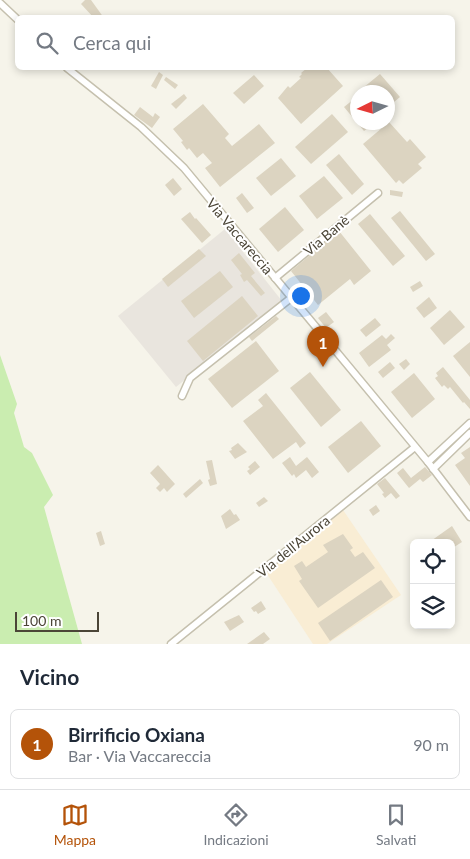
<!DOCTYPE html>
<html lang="it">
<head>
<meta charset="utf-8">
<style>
	:root { --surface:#fff; --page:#f2f2f3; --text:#1f2937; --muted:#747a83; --line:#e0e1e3; --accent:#b45309 }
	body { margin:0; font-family:Lato,sans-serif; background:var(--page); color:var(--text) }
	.controls { position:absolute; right:15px; bottom:15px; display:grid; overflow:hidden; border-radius:8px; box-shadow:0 2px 8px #0003 }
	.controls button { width:45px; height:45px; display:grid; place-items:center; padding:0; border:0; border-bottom:1px solid var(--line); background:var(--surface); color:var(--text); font:25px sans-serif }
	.compass { position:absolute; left:350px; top:85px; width:45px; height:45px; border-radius:50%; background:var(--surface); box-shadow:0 2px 8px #0003; rotate:265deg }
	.scale { position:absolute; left:15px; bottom:12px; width:84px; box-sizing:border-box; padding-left:5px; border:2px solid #4b4537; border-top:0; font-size:14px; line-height:18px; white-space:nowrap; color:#4b4537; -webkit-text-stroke:4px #fff; paint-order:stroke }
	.you { position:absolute; left:300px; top:295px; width:18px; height:18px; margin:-12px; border:4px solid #fff; border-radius:50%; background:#1a73e8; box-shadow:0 0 0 8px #1a73e833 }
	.badge { display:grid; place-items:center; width:32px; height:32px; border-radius:50%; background:var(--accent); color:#fff; font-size:16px; font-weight:700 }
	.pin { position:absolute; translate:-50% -41px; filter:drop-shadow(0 1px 2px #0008) }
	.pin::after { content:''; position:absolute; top:26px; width:18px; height:15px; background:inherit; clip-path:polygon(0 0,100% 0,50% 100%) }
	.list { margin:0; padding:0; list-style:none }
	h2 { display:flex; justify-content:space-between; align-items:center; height:65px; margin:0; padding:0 20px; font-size:21px }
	h2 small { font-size:16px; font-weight:400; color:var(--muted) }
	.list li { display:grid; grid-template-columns:32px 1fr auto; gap:15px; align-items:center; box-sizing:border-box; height:70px; margin:0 10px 10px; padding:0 10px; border:1px solid var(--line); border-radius:8px }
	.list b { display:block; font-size:19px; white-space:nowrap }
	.list p { margin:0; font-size:16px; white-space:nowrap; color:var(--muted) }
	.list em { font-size:16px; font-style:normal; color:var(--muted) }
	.icon { flex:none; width:28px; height:28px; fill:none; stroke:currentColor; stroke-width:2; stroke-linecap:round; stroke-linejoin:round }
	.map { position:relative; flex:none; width:470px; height:644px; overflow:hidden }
	.search { position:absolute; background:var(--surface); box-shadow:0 2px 8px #0003; left:15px; right:15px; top:15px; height:55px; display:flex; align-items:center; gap:12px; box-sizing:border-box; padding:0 18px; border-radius:8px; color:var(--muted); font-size:19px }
	.sheet { height:145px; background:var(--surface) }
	nav { display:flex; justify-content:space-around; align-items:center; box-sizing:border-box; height:70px; border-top:1px solid var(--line); background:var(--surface); font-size:14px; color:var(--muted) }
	nav a { display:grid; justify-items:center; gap:2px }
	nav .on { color:var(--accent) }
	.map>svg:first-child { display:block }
	.commercial { fill:#f9edd4 }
	.industrial { fill:#e9e5de }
	.green { fill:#caedb0 }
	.building { fill:#dcd4c1 }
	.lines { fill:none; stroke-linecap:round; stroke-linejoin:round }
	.minor-casing { stroke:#c5c0ae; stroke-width:9 }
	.minor { stroke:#fff; stroke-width:6 }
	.labels { text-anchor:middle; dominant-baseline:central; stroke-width:4; stroke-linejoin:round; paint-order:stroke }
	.street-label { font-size:14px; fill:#4b4537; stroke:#fff }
</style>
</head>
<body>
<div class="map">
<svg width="470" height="644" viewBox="0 0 470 644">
	<rect width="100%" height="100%" fill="#f6f4ea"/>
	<path class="commercial" d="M343,510l58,85 -74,49h-14l-48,-73z"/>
	<path class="industrial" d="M225,229l57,72 -106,86 -58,-71z"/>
	<path class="green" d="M0,355l17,49 -3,9 10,34 8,6 21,42 -9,12 38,137h-82z"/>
	<g class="building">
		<path d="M85,0h6l13,18h-10l-13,-14z"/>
		<path d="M307,68h20l16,18 -42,38 -23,-26 10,-12 2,2 11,-10 -2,-1 3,-3 -1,-1z"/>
		<path d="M159,72l4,3 -7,14 -5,-3z"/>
		<path d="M380,74l20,23 -12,10v-15h-30z"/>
		<path d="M254,75l10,11 -20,18 -11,-11z"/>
		<path d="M166,77l12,8 -3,4 -11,-9z"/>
		<path d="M358,93v29h5l5,6 -4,3 -20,-24 10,-8 -2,-1z"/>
		<path d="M184,94l3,4 -11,11 -5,-5z"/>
		<path d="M203,104l26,30 -4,4 7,8 27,-22 16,19 -55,44 -15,-19 7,-5 -9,-10 -6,5 -8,-10 -2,2 -6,-8 2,-1 -10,-12z"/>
		<path d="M140,107l13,10 2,-4 5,4 -8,11 -18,-13z"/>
		<path d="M332,114l16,18 -37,32 -16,-17z"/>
		<path d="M389,122l18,20 3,-3 16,18 -8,7 4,4 -19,16 -4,-4 -3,3 -33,-39z"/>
		<path d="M339,154l25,30 -12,11 -26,-30z"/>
		<path d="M281,158l15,18 -25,20 -15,-18z"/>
		<path d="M324,176l19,22 -26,21 -18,-23z"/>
		<path d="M173,178l9,11 -8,7 -9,-11z"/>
		<path d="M390,190l13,2 -1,5 -12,-2z"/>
		<path d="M242,193l12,15 -7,5 -11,-15z"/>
		<path d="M285,207l19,23 -26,22 -19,-23z"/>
		<path d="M400,211l35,43 -9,7 -35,-43z"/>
		<path d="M190,212l5,7 1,-1 15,17 -9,8 -21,-24z"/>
		<path d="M370,214l35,42 -12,10 -35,-42z"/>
		<path d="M339,231l32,40 -17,14 -4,-6 -32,26 -27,-34z"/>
		<path d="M199,249l7,7 -38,31 -6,-8z"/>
		<path d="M239,253l16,20 -4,3 14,17 -4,3 -14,-16 -3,2 -4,-7 2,-1 -11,-14z"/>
		<path d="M220,271l13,16 -39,31 -13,-17z"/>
		<path d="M420,281l3,5 -10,6 -3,-5z"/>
		<path d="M242,296l16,20 -55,45 -16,-20z"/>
		<path d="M429,297l8,11 -13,10 -8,-10z"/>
		<path d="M450,310l15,17 -21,18 -14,-17z"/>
		<path d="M326,312l8,10 -8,6 -8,-10z"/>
		<path d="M276,316l3,3 -27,22 -3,-4z"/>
		<path d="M375,318l6,7 -15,12 -6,-7z"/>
		<path d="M391,334l4,4 -8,7 4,5 -22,17 -10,-14 23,-18 4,4z"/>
		<path d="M256,341l23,30 -47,37 -24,-29z"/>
		<path d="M470,342v35l-17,-21z"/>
		<path d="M406,359l4,5 -6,6 -5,-6z"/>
		<path d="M390,362l5,6 -12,10 -5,-6z"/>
		<path d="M443,367l27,33v9l-6,-7 -1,1 -13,-16 -2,2 -4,-4 -2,2 -7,-9 3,-2 -2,-3z"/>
		<path d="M310,372l31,38 -20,17 -31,-39z"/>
		<path d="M414,373l21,26 -23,19 -21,-26z"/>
		<path d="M266,393l40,50 -6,5 -4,-6 -23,17 -30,-38 20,-15 -5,-6z"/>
		<path d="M361,421l20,25 -33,27 -20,-26z"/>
		<path d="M238,443l9,9 -12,7 -6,-8 3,-1 -1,-2z"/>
		<path d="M470,447v39l-15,-21 10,-7 -4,-5z"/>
		<path d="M290,457l6,9 11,-9 12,15 -7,6 -6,-8 -10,8 -2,-4 -2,2 -10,-13z"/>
		<path d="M212,460l5,24 -7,2 -2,-6 2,-1 -4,-18z"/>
		<path d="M255,461l5,6 -10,8 -3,-4 3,-2 -2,-2z"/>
		<path d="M158,465l17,19 -8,8 -3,-4 -4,4 -4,-4 4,-4 -10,-11z"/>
		<path d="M425,467l7,8 -9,7 -3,-3 -11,9 -12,-15 6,-5 8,10z"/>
		<path d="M385,478l15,18 -4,3 -5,-6 -6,5 -3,-4 2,-1 -7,-9z"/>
		<path d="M200,479l3,4 -17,15 -3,-4z"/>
		<path d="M264,497l4,4 -9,6 -3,-4z"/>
		<path d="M376,505l4,6 -7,5 -4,-6z"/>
		<path d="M230,509l4,6 2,-1 4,6 -14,9 -5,-13z"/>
		<path d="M452,526l10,16 -11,7v-6h-23z"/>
		<path d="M101,531l4,13 -5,2 -4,-13z"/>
		<path d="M343,534l10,14 -3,2 5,7 8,-5 12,16 -57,40 -19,-27 3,-2 -8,-13 8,-5 4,6 22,-15 -5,-7z"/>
		<path d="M381,580l12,17 -63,44 -12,-18z"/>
		<path d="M261,601l5,8 -8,5 -2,-3 -2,1 -3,-4z"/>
		<path d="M239,615l5,7 -14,9 -6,-9z"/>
		<path d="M264,632l6,7 -7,5h-16z"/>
	</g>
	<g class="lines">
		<defs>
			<g id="minor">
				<path d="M0,3l18,17"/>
				<path d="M67,68l74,59 43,41 244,294 42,55"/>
				<path d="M275,278l103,-85"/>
				<path d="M182,396l8,-18 101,-80"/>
				<path d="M428,462l42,-39"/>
				<path d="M433,469l37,-36"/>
				<path d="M171,644l244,-197"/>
			</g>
		</defs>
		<use href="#minor" class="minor-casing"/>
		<use href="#minor" class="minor"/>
	</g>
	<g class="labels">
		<g class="street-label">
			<text transform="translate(326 235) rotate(-40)">Via Banè</text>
			<text transform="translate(240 236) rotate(50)">Via Vaccareccia</text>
			<text transform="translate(293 546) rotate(-39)">Via dell'Aurora</text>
		</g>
	</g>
</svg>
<div class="controls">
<button><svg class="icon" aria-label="locate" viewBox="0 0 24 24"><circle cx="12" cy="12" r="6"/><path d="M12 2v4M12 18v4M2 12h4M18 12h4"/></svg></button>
<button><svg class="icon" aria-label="layers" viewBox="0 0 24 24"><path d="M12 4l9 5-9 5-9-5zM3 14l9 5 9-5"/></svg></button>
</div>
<svg class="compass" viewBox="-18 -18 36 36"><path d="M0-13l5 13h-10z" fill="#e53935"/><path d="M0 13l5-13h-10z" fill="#747a83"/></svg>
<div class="scale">100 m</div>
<div class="you"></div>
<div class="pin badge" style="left:323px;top:367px">1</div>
<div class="search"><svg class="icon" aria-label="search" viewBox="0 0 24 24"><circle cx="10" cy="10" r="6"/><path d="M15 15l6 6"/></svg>Cerca qui</div>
</div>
<section class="sheet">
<h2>Vicino<small></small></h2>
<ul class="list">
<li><span class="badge">1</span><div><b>Birrificio Oxiana</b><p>Bar · Via Vaccareccia</p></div><em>90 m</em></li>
</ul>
</section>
<nav>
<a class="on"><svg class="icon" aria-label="map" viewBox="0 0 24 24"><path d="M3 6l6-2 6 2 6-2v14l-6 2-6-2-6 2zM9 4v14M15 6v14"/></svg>Mappa</a>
<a><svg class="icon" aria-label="directions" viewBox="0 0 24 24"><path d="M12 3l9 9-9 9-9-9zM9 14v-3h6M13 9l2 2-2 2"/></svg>Indicazioni</a>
<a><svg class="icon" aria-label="saved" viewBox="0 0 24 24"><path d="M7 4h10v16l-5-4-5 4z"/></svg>Salvati</a>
</nav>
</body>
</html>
